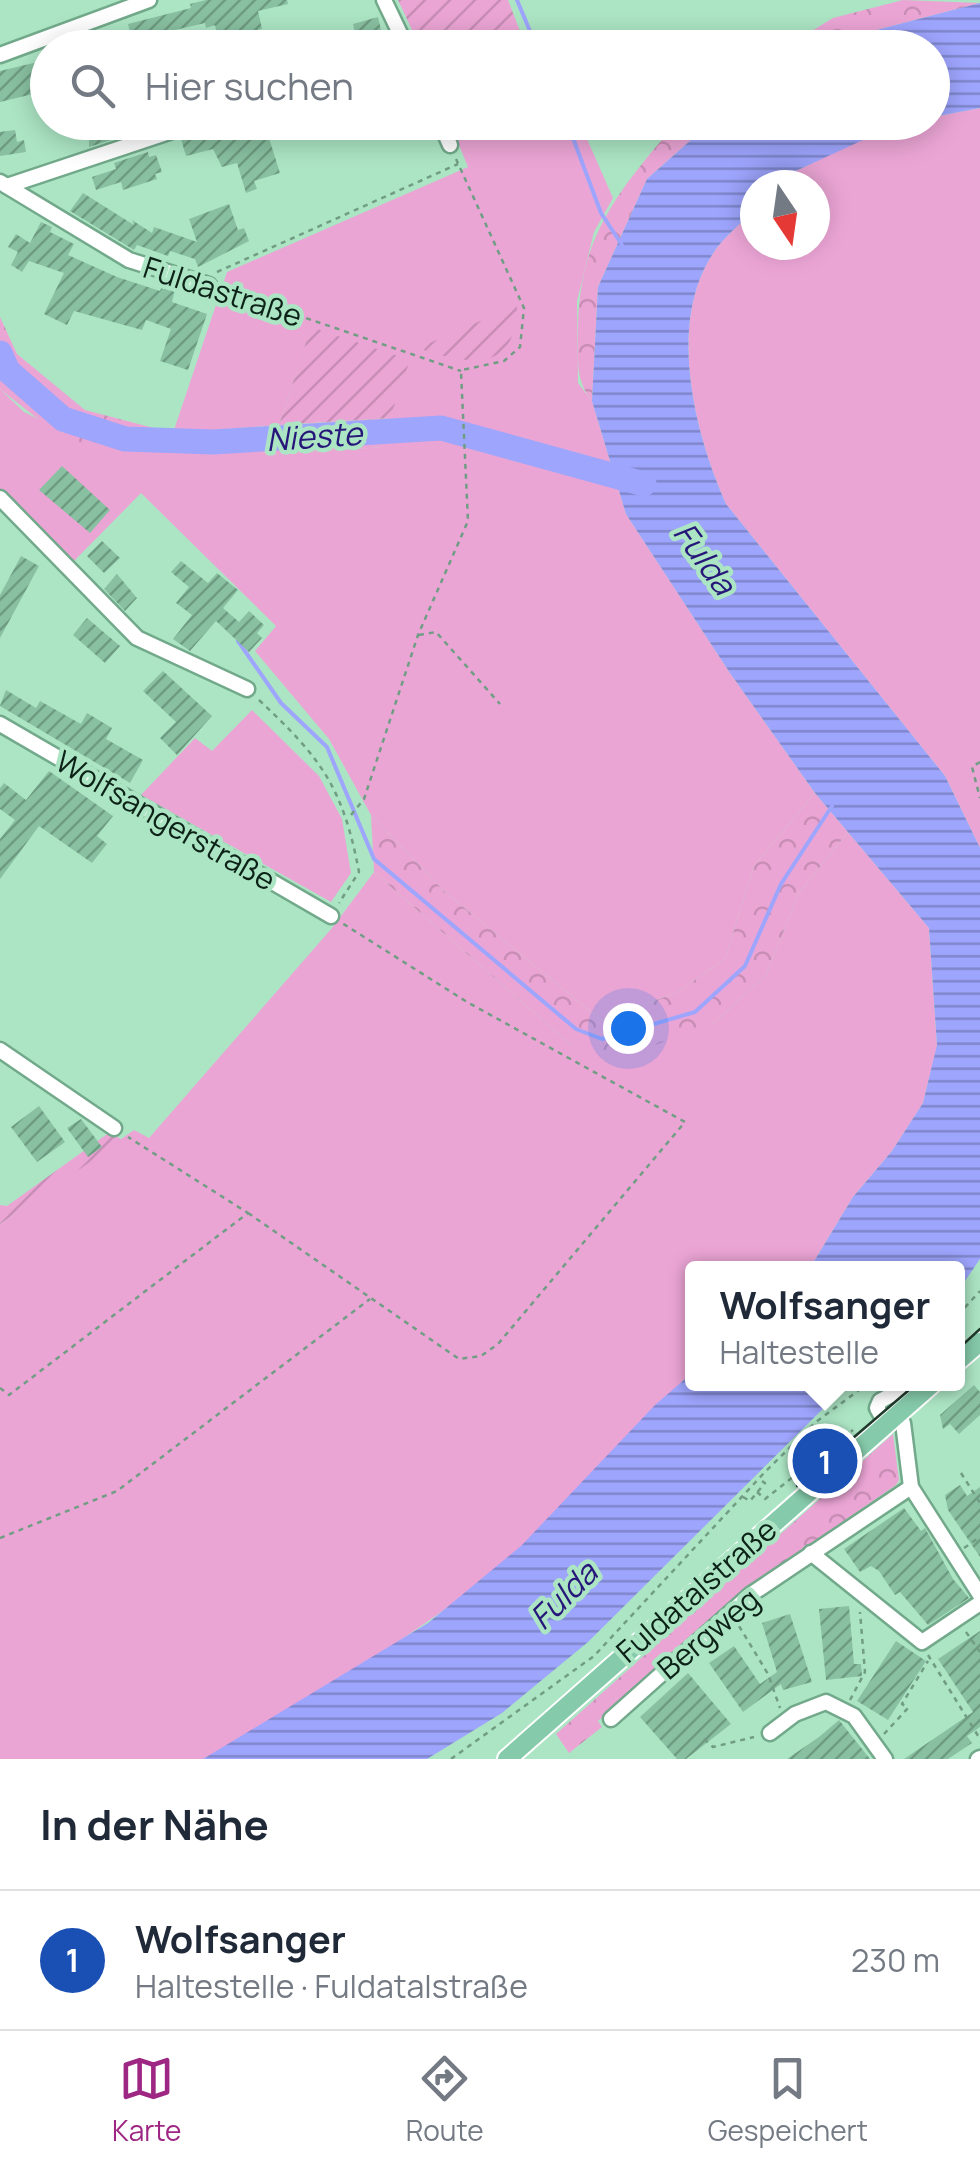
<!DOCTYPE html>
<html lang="de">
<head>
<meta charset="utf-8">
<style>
	:root { --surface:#fff; --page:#f2f2f3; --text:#1f2937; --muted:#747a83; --line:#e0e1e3; --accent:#9d2782 }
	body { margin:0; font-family:Manrope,sans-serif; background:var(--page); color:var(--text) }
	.compass { position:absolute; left:740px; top:170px; width:90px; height:90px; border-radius:50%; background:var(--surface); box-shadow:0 5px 25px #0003; rotate:167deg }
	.you { position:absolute; left:628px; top:1028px; width:35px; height:35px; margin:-25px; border:8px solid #fff; border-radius:50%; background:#1a73e8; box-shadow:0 0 0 15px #1a73e833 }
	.badge { display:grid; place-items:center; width:65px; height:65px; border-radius:50%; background:var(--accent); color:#fff; font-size:32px; font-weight:700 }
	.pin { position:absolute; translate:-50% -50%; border:5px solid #fff; box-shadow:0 2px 10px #0006 }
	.popup { position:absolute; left:685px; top:1261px; width:280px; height:130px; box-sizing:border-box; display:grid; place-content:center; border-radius:10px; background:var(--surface); filter:drop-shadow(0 2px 8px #0005); font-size:32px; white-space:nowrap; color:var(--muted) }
	.popup b { font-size:38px; color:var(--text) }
	.popup::after { content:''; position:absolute; left:50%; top:100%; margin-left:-20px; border:20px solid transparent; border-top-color:var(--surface) }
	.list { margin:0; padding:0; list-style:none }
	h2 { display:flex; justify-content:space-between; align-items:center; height:130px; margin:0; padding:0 40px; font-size:42px }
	h2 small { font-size:32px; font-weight:400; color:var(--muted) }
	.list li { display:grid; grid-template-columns:65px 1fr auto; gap:30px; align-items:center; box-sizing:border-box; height:140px; padding:0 40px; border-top:2px solid var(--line) }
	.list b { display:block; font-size:38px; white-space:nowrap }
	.list p { margin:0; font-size:32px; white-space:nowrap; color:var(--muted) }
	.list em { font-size:32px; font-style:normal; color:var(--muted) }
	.icon { flex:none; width:55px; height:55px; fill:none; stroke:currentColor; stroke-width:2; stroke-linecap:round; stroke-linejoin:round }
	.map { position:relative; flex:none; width:980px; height:1759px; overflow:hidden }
	.search { position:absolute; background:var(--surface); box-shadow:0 5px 25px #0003; left:30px; right:30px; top:30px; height:110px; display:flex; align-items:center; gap:25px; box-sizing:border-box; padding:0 35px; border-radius:55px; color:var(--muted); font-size:38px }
	.sheet { height:270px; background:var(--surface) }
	nav { display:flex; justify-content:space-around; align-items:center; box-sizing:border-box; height:140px; border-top:2px solid var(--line); background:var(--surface); font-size:28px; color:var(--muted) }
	nav a { display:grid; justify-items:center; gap:5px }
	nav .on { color:var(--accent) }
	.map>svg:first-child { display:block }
	.green { fill:#eba5d5 }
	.forest { fill:url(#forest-crowns) }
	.garden { fill:url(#garden-furrows) }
	.water { fill:url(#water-rules) }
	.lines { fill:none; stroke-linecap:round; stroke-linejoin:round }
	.stream { stroke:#9ea5fd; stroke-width:4 }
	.river { stroke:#9ea5fd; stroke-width:25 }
	.building { fill:url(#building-hatch) }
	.minor-casing { stroke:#72a98b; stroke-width:19 }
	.major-casing { stroke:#fff; stroke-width:22 }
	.path { stroke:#719d84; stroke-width:2.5; stroke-dasharray:5 5; stroke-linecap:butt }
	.minor { stroke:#fff; stroke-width:14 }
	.major { stroke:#85caaa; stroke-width:18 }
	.tram { stroke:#203a2c; stroke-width:2.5 }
	.labels { text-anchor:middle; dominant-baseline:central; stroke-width:9; stroke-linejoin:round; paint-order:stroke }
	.street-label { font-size:30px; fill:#0c2217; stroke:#ace5c4 }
	.water-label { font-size:32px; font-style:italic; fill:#261679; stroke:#ace5c4 }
</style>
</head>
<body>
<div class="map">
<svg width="980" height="1759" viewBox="0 0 980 1759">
	<defs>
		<pattern id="forest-crowns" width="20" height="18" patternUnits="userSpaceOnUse" patternTransform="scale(2.5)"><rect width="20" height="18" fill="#eba5d5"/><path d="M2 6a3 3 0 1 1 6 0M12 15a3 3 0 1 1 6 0" fill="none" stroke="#c88eb6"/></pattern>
		<pattern id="garden-furrows" width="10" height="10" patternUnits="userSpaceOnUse" patternTransform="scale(2.5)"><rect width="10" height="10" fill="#eba5d5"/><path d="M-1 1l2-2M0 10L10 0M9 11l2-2" fill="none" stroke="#c88eb6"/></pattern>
		<pattern id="water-rules" width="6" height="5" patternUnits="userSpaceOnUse" patternTransform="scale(2.5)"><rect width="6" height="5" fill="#9ea5fd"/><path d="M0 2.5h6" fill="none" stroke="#7f86cc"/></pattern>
		<pattern id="building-hatch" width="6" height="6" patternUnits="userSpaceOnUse" patternTransform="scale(2.5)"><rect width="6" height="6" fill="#89c0a1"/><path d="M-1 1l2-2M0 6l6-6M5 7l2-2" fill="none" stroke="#6e9c82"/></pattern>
	</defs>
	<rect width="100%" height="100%" fill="#ace5c4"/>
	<g class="green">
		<path d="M980,108v740l-35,-72 -219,-272c-31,-69 -59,-179 -14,-249 10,-17 29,-31 43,-46v36h60v-60h-37l9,-10 110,-52 35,-1 1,-5z"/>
		<path d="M450,123h130l33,75 -19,34 -17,69 1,82 14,18 34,113 104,159 85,120 -61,73 -29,93 -49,34 -75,27 -156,-128 -74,-77 -42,-76 -74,-88 21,-25 -135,-133 -68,69 -73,-72v-101l24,23 86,43h157l115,-8 8,-29 -79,-90 -32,97 -106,8 54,-161 241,-105z"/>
		<path d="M252,710l67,66 23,43 9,54 -20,29 -190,-107 54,-57 17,13z"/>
		<path d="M848,832l81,96 8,118 -14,57 -31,48 -39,46 -43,71h-118v105c-61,53 -111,117 -170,173 -91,85 -204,144 -309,208l-10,5h-203v-535l134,-94 15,8 183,-210 42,-56 198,174 141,-22 53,-49 33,-82z"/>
	</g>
	<g class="forest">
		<path d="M903,0l77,3 -111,29 -31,15 -54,1 49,-30z"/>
		<path d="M676,123h34l-63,56 -49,108 -6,114c-17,-21 -14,-40 -14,-66 -1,-97 39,-142 98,-212z"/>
		<path d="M0,317l17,37 68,56 88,23 217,-15 -7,29 -116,8h-157l-57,-24 -53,-42z"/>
		<path d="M815,793l33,39 -49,61 -33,82 -53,49 -108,39 -33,-17 -198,-174 -3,-57 74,77 156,128 75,-27 49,-34 29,-93z"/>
		<path d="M893,1434l6,46 -3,5 -149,103 -149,133 4,6 -33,26 -13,-19z"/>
	</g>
	<g class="garden">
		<path d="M398,0h110l17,44 -105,3z"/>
		<path d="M517,305c0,70 -51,60 -99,43z"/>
		<path d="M311,327l99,33 -20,58 -111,7z"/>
		<path d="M110,1132l12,8 -122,84v-19l7,1z"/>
	</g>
	<g class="water">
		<path d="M980,3v105l-47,9 -1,-69 -94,-1 31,-15z"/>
		<path d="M710,123h190l-113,52 -9,10h-23v24c-14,15 -33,29 -43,46 -45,70 -17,180 14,249l219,272 35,72v411l-22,32v-23h-148l43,-71 39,-46 31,-48 14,-58 -8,-117 -114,-135 -85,-120 -104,-159 -34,-113 6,-114 49,-108z"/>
		<path d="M692,1373v11h156l-260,258 -86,71 -75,46h-224l225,-136 93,-77 134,-141z"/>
	</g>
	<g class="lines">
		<g class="stream">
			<path d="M517,0l20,48"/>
			<path d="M567,122l34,91 21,32"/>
			<path d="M238,641l43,62 46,44 47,112 202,170 26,10 93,-27 50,-46 36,-82 51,-78"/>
		</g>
		<path class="river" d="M0,353l8,18 55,48 62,20 88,3 228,-14 203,56"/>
	</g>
	<g class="building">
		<path d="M206,0h81l1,4 -30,7 4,18 -44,10 -3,-14 -9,3 -1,-5 -73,17 -4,-16 63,-16 -1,-4z"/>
		<path d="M378,17l6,26 -26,5 -5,-24z"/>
		<path d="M42,61l3,11 -12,3 4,18 -37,9v-31z"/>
		<path d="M96,122h51l2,6 -60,19v-23z"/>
		<path d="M242,122l60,4 -34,9 12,38 -26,8 3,8 -11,4 -9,-30 -15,4 -9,-18 -27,7 -5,-17z"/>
		<path d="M15,130l2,12 7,-2 2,12 -26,4v-24z"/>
		<path d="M148,152l1,5 7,-2 6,17 -7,2 2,5 -34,11 -2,-8 -25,8 -4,-13 24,-8 -2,-6z"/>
		<path d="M83,193l51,32 -2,-5 20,13 2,-6 43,15 -8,-23 40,-15 9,26 6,-2 5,13 -51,26 -3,-8 -25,-8 -2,5 -31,-11 -3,5 -64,-39z"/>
		<path d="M41,222l11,5 -2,5 24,12 -6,11 49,22 43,14 2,-5 13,4 -3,12 35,12 -19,56 -28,-9 11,-32 -25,-9 -4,10 -68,-19 -7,14 -23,-11 20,-41 -35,-12 -7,11 -11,-7 7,-13 -10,-5 8,-13 14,9z"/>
		<path d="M62,466l48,44 -20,23 -51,-43z"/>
		<path d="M102,541l18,17 -16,15 -17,-17z"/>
		<path d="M21,556l18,10 -39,72v-43z"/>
		<path d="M181,561l27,22 9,-10 21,17 -15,18 16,14 10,-11 15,14 -7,8 5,5 -13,14 -33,-31 -26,30 -17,-12 19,-24 -16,-12 13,-16 -18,-15z"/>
		<path d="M117,574l20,24 -12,13 -21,-22z"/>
		<path d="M87,618l33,28 -15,17 -32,-28z"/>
		<path d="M163,671l49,45 -35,39 -17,-17 16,-16 -33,-31z"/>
		<path d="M6,690l30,18 4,-7 41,23 6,-11 25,15 -6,11 37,21 -13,23 -130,-77z"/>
		<path d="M49,771l64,45 -16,20 10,8 -15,19 -53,-37 -39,53v-40l15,-19 -15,-11v-21l4,-5 22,17z"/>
		<path d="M39,1106l26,36 -28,20 -26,-35z"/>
		<path d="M81,1119l21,28 -14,10 -21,-29z"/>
		<path d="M974,1385l6,7v23l-21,19 -9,-10 -7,5 -3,-14z"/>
		<path d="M960,1485l7,11 13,-9v70l-32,-47 -3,-15z"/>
		<path d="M904,1508l17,23 4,-3 28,51 16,19 -41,27 -28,-33 -5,3 -16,-24 -8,-5 -11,6 -16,-23z"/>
		<path d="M849,1606l5,58h7l1,12 -36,4 -7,-71z"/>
		<path d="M790,1614l22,68 -29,8 -2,-6 -38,28 -34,-49 25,-17 26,38 17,-12 -15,-49z"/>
		<path d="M980,1631v96l-13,9 5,7 -24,16h-44l69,-47 -35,-53z"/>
		<path d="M896,1641l30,20 -38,59 -31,-19z"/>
		<path d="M688,1673l43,51 -45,35h-9l-37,-42z"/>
		<path d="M839,1720l31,39h-83l32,-22z"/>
	</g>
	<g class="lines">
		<defs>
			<g id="minor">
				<path d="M384,0l23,48"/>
				<path d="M0,55l149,-55"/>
				<path d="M440,122l10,23"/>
				<path d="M0,182l129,78 80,25"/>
				<path d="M7,186l192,-64"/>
				<path d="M0,498l137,140 110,51"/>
				<path d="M0,724l331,192"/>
				<path d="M0,1050l114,78"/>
				<path d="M896,1415l7,8 8,64 69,108"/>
				<path d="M886,1424l-9,-16 3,-7 32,-17"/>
				<path d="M811,1553l111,89 58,-39"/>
				<path d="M611,1719l139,-124 161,-108"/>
				<path d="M770,1733l25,-19 31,-12 28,14 31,43"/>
				<path d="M978,1759l2,-1"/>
			</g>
			<g id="major">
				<path d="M958,1361l22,-19"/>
				<path d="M507,1759l425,-375"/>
			</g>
		</defs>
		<use href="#minor" class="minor-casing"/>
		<use href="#major" class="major-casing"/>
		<g class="path">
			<path d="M456,159l68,149 -4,39 -16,14 -42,9"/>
			<path d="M217,272l241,-108"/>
			<path d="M221,289l240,82"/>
			<path d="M419,635l17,-3 64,72"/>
			<path d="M259,700c62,58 84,87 100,172l-20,31"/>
			<path d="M980,762l-8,5 8,31"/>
			<path d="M351,815l13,-16 54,-164 50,-114 -7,-149"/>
			<path d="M248,1213l211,146 22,-3 17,-12 187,-222 -218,-120 -125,-79"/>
			<path d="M958,1315l22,-24"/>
			<path d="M0,1388l9,7 239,-182 -120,-76"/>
			<path d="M961,1473l19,30"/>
			<path d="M757,1492l8,7 88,-69"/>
			<path d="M743,1497l7,4 15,-18 -5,-3"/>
			<path d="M0,1538l117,-47 253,-192"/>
			<path d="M964,1548l16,-11"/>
			<path d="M739,1626l29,48 12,34"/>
			<path d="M966,1632l14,20"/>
			<path d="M928,1655l52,84"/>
			<path d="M850,1700l15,-28 -5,-60"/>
			<path d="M884,1734l24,-26 -6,-4 26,-43"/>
			<path d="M704,1739l9,8 41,-10"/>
			<path d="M451,1759l143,-103 170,-183 52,-51 51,-38"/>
		</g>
		<use href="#minor" class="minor"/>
		<use href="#major" class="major"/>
		<g class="tram">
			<path d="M958,1349l22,-20"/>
			<path d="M797,1486l119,-102"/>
		</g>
	</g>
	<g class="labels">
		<g class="street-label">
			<text transform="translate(223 291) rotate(18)">Fuldastraße</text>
			<text transform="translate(166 820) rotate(30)">Wolfsangerstraße</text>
			<text transform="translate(696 1590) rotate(-41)">Fuldatalstraße</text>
			<text transform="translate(708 1633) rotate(-40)">Bergweg</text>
		</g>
		<g class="water-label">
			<text transform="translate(314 436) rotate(-4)">Nieste</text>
			<text transform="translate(705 558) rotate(54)">Fulda</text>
			<text transform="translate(563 1595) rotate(-45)">Fulda</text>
		</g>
	</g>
</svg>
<svg class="compass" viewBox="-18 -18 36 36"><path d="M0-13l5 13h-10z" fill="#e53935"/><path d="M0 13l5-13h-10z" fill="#747a83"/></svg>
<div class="you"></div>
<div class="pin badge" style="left:825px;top:1461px;background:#1a4fb4">1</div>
<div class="popup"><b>Wolfsanger</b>Haltestelle</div>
<div class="search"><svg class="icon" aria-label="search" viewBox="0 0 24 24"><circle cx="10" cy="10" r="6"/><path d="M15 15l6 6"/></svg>Hier suchen</div>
</div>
<section class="sheet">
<h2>In der Nähe<small></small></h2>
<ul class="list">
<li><span class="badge" style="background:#1a4fb4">1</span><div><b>Wolfsanger</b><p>Haltestelle · Fuldatalstraße</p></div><em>230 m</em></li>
</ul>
</section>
<nav>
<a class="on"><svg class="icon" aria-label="map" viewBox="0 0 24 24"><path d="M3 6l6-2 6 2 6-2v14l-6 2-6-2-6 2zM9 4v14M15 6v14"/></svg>Karte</a>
<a><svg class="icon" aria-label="directions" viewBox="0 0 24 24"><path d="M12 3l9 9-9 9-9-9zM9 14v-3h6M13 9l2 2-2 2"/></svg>Route</a>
<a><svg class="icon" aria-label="saved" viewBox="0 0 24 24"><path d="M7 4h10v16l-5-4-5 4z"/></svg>Gespeichert</a>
</nav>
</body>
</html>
